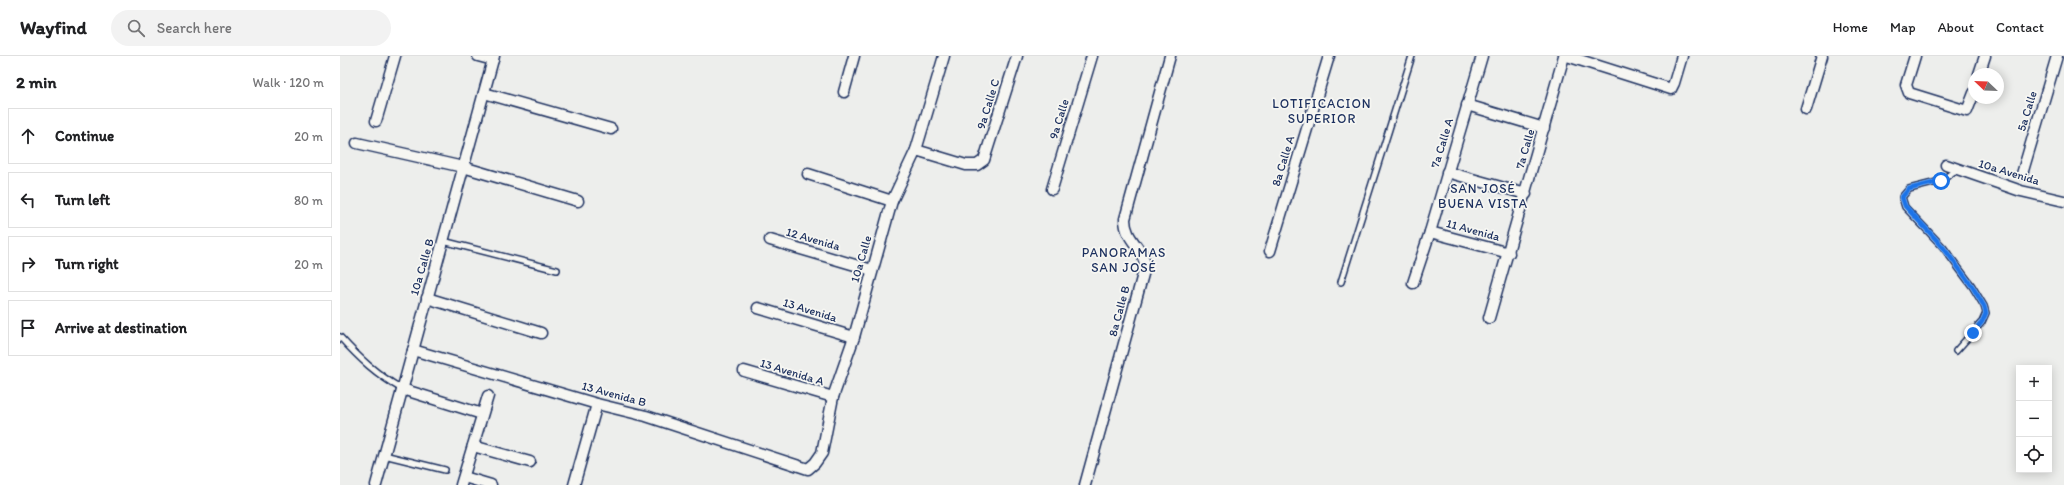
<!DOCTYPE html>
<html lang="en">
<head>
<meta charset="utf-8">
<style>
	:root { --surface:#fff; --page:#f2f2f2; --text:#202124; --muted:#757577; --line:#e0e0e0 }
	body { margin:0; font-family:Itim,sans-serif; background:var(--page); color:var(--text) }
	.controls { position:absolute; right:12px; bottom:12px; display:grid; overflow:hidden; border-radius:0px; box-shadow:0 2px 10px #0003 }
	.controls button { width:36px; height:36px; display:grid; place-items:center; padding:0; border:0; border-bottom:1px solid var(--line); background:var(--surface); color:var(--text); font:20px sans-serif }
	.compass { position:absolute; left:1628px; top:12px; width:36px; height:36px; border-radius:50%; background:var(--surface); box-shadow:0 2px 10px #0003; rotate:293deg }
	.stop { position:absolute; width:12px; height:12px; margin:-9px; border:3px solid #1a73e8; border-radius:50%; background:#fff }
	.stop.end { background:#1a73e8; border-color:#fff; box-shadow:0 1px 4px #0008 }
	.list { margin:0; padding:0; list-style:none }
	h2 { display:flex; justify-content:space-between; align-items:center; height:52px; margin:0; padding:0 16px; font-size:17px }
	h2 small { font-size:13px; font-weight:400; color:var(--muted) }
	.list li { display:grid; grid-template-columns:26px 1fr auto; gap:12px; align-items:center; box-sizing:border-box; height:56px; margin:0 8px 8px; padding:0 8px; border:1px solid var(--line); border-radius:0px }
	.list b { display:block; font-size:15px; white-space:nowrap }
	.list em { font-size:13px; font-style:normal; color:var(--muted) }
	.icon { flex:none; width:22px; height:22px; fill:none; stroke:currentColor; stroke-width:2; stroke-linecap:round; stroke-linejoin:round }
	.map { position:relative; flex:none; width:1724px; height:429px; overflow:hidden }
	header { display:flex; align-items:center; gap:24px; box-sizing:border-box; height:56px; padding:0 20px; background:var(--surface); border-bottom:1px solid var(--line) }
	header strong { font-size:19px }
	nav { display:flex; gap:22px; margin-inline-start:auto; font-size:14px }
	.search { width:280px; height:36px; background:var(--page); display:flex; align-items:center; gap:10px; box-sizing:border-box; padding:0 14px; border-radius:22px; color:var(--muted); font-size:15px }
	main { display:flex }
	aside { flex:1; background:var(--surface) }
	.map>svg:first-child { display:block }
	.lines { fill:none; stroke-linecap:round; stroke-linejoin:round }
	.service-casing { stroke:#1b2f5e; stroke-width:8 }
	.minor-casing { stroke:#1b2f5e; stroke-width:13 }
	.service { stroke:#f6f6f2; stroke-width:5 }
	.minor { stroke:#f6f6f2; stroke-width:10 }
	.route { stroke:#1a73e8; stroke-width:5 }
	.labels { text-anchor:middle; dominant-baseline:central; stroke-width:3.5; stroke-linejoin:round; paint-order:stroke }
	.street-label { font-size:12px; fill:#1b2f5e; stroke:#f6f6f2 }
	.neighbourhood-label { font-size:13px; letter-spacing:1px; fill:#1b2f5e; stroke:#f6f6f2 }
</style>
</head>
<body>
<header>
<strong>Wayfind</strong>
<div class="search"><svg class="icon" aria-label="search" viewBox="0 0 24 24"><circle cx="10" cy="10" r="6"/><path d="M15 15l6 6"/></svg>Search here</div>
<nav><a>Home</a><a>Map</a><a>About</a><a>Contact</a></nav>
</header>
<main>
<aside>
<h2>2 min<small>Walk · 120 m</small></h2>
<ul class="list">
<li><svg class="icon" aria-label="ahead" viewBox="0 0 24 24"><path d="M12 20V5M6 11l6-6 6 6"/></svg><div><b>Continue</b></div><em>20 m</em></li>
<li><svg class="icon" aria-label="left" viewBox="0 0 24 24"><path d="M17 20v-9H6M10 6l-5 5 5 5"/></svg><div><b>Turn left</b></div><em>80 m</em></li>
<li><svg class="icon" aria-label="right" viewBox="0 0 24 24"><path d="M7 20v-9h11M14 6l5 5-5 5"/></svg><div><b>Turn right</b></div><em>20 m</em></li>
<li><svg class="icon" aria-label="arrive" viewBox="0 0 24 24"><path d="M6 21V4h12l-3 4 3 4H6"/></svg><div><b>Arrive at destination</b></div></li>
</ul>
</aside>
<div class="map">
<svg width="1724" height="429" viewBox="0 0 1724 429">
	<rect width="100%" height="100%" fill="#edeeec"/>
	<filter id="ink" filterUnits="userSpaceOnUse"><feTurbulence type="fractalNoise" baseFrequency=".025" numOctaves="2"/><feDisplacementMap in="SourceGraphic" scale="8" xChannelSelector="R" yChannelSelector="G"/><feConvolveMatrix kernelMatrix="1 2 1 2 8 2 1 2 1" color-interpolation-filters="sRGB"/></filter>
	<g filter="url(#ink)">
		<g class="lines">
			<defs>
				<g id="service">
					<path d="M103,185l114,29"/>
					<path d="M1001,226l71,-226"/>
					<path d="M0,281c20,22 36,37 62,52"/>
					<path d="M1616,295l26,-29 4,-9 -2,-7 -12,-20 -29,-39 -38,-40 -3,-10 7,-8 32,-8 16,-12"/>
					<path d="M44,399l61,15"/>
				</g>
				<g id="minor">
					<path d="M138,0l15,4"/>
					<path d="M1227,0l104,33 3,-6 8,-27"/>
					<path d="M1575,0l-9,29 3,8 58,18 7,-18"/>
					<path d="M1639,18l6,-18"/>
					<path d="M504,36l10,-36"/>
					<path d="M144,37l127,36"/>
					<path d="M1127,49l77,23"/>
					<path d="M1466,53l16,-53"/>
					<path d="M36,65l19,-65"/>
					<path d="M17,87l106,24 115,34"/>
					<path d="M576,94l50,15h11l7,-5 33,-104"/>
					<path d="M1606,109l75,26 43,10"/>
					<path d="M1107,116l79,22"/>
					<path d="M468,118l84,27"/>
					<path d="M1682,118l35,-118"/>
					<path d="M712,133l40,-133"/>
					<path d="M1090,176l79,21"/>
					<path d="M430,184l102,30"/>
					<path d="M930,195l59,-195"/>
					<path d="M1073,227l17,-51 52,-176"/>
					<path d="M87,242l114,35"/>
					<path d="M418,252l96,29"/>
					<path d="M1149,262l75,-262"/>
					<path d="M73,294l184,54 49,12 162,53 7,-6 7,-10 11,-56 21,-60 38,-136 24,-51 28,-94"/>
					<path d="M404,315l89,26"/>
					<path d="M62,333l80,25"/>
					<path d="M133,390l57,16"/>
					<path d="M124,421l27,8"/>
					<path d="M36,429l118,-429"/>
					<path d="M121,429l27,-89"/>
					<path d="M234,429l23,-81"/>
					<path d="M745,429l60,-218c0,-19 -20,-26 -20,-48l45,-163"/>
				</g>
			</defs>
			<use href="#service" class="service-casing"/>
			<use href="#minor" class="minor-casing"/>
			<use href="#service" class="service"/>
			<use href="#minor" class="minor"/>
		</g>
	</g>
	<g class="lines" filter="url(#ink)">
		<path class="route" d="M1601,125l-32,8 -7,8 3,9 38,41 29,39 12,20 2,7 -4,9 -9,11"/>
	</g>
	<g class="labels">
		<g class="street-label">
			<text transform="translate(648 48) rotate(-73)">9a Calle C</text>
			<text transform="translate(1687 55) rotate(-73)">5a Calle</text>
			<text transform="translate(719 63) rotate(-73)">9a Calle</text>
			<text transform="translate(1102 87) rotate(-73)">7a Calle A</text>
			<text transform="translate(1185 93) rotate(-74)">7a Calle</text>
			<text transform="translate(943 105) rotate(-73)">8a Calle A</text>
			<text transform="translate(1669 116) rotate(17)">10a Avenida</text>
			<text transform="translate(1133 174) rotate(15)">11 Avenida</text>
			<text transform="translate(473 183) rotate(16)">12 Avenida</text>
			<text transform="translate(521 203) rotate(-74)">10a Calle</text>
			<text transform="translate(82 211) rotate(-74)">10a Calle B</text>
			<text transform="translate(470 254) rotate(17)">13 Avenida</text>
			<text transform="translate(779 255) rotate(-75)">8a Calle B</text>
			<text transform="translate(452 316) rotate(17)">13 Avenida A</text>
			<text transform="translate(274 338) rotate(15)">13 Avenida B</text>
		</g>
		<g class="neighbourhood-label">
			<text x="982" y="47">LOTIFICACION<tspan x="982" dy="15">SUPERIOR</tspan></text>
			<text x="1143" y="132">SAN JOSÉ<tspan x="1143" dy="15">BUENA VISTA</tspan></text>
			<text x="784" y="196">PANORAMAS<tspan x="784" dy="15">SAN JOSÉ</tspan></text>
		</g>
	</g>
</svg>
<div class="controls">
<button>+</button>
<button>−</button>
<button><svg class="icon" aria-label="locate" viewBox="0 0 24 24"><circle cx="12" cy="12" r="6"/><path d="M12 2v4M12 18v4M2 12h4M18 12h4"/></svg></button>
</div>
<svg class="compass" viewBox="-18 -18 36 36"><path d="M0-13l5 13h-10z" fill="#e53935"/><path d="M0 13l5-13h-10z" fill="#757577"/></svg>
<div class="stop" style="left:1601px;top:125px"></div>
<div class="stop end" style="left:1633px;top:277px"></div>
</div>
</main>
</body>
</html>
